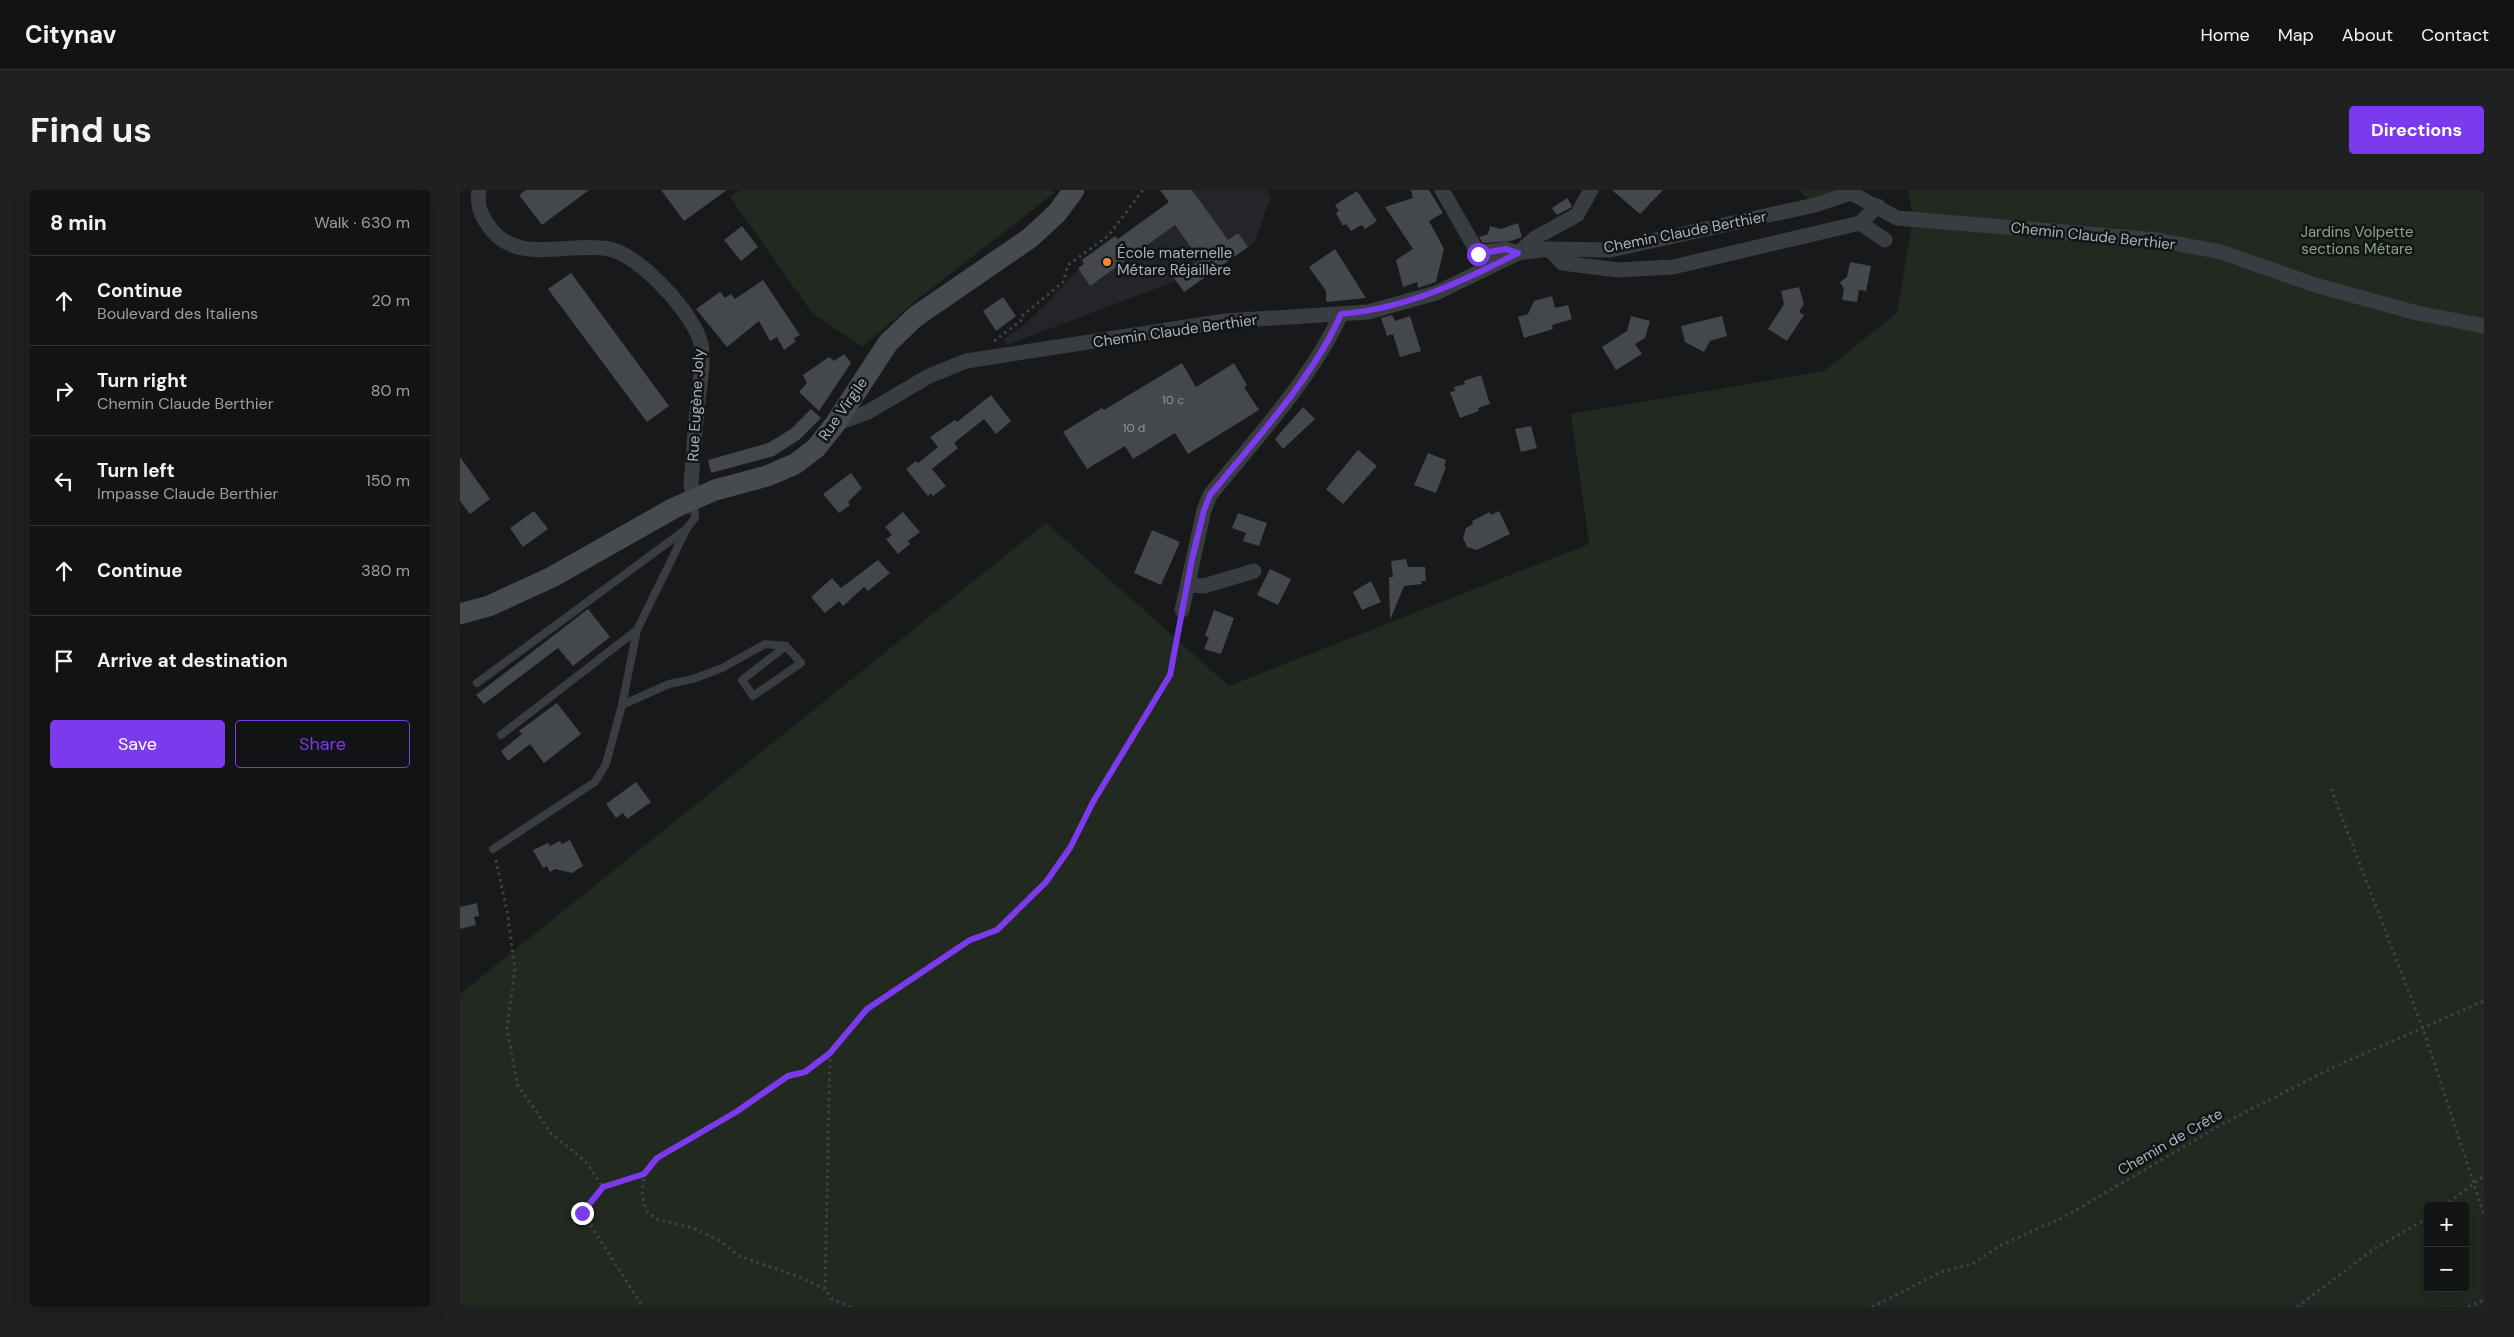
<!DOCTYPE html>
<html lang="en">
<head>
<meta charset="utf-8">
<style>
	:root { --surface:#121314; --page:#1f2022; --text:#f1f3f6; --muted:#9c9ea0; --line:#313234; --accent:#7c3aed }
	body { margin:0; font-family:"DM Sans",sans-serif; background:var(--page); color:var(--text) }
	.controls { position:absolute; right:15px; bottom:15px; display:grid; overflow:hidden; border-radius:5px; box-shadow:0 5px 20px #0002 }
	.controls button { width:45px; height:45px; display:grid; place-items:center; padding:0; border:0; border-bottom:1px solid var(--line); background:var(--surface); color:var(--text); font:25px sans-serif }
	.stop { position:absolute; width:15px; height:15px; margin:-11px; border:4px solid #7c3aed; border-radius:50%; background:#fff }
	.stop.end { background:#7c3aed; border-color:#fff; box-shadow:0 1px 5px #0008 }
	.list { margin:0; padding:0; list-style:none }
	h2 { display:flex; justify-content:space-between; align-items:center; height:65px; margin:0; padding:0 20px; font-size:21px }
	h2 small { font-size:16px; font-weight:400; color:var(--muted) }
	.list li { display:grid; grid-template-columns:32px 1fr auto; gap:15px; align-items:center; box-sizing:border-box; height:90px; padding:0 20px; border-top:1px solid var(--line) }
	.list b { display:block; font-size:19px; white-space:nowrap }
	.list p { margin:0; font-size:16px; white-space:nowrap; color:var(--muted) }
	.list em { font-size:16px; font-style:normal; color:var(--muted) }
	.actions { display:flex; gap:10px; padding:15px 20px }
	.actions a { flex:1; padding:11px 0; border:1px solid var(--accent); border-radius:5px; text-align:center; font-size:18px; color:var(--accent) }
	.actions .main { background:var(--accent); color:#fff }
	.icon { flex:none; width:28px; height:28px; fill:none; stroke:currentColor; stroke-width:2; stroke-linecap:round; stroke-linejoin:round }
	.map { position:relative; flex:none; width:2024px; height:1117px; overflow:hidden; border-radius:5px }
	header { display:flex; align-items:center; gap:30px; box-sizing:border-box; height:70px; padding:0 25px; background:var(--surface); border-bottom:1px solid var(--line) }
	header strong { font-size:24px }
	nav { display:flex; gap:28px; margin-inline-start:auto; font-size:18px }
	.intro { display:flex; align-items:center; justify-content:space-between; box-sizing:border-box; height:120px; padding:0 30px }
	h1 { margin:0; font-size:35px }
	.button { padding:12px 22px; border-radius:5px; background:var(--accent); color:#fff; font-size:18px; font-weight:700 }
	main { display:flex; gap:30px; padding:0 30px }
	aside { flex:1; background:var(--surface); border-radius:5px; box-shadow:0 5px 20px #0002 }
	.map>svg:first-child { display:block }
	.built { fill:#242528 }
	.green { fill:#212920; fill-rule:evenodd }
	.building { fill:#44474b }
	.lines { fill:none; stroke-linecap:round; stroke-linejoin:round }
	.path { stroke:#3f4347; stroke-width:3; stroke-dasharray:2.5 4; stroke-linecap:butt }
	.lane { stroke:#393c40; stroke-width:8 }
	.street { stroke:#393c40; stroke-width:15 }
	.secondary { stroke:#474b50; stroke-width:21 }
	.route { stroke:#7c3aed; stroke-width:6 }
	.poi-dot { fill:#f98732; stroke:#131416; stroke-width:2 }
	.labels { text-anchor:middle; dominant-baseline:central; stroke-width:5; stroke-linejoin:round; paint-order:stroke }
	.number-label { font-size:12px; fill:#90989f }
	.street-label { font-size:15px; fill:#aab3bb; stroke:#131416 }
	.park-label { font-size:15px; fill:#87a781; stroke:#131416 }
	.poi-label { font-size:15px; fill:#aab3bb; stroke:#131416; text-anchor:start }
</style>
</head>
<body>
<header>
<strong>Citynav</strong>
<nav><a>Home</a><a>Map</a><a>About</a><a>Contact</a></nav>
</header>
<div class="intro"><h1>Find us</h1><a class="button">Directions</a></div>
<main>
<aside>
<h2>8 min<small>Walk · 630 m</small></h2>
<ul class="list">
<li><svg class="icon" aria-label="ahead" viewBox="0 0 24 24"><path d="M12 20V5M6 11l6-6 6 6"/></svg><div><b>Continue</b><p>Boulevard des Italiens</p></div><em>20 m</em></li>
<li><svg class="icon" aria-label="right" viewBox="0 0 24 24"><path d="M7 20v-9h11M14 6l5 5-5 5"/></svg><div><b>Turn right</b><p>Chemin Claude Berthier</p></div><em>80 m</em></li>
<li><svg class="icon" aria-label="left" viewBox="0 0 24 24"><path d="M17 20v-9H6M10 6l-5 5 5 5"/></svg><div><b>Turn left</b><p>Impasse Claude Berthier</p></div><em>150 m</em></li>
<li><svg class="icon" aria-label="ahead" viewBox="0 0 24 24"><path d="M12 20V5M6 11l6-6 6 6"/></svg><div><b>Continue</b></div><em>380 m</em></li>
<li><svg class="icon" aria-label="arrive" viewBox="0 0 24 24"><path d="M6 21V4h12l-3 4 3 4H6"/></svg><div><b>Arrive at destination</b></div></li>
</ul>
<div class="actions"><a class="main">Save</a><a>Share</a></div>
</aside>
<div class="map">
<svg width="2024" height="1117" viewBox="0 0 2024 1117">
	<rect width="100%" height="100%" fill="#18191b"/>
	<path class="built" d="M700,0h106l5,7 -17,46 -70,49 -8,-11 -169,64 -3,-6 21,-15 21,-20 37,-40 -1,-4 33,-24 3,3 51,-36z"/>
	<g class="green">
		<path d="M279,0h313l3,2 -137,107 -56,48 -50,-34 -82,-116z"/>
		<path d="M1339,0h37l-26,11z"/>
		<path d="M1448,0h576v1117h-2024v-313l586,-471 183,163 360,-142 -18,-130 253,-43 73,-58 16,-95zM1968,1016h37v82h-37z"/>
	</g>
	<g class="building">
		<path d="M66,0h63l-47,35 -23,-30z"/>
		<path d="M201,0h66l-43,31z"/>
		<path d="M700,0h32l36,50 10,-7 10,14 -64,45 -10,-14 26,-18 -25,-35 -85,61 -12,-18 6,-4 -2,-4 33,-24 3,3 51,-37z"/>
		<path d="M951,0h18l14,23 -14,8 15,28 -8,33 -18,6 -1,-6 -14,5 -7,-27 17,-11 -28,-42 28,-9z"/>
		<path d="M1152,0h51l-23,24z"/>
		<path d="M897,1l20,30 -12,8 -3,-4 -11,6 -5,-7 -3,2 -7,-13 3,-2 -4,-6z"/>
		<path d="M1107,8l5,8 -2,2 -13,7 -5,-7z"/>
		<path d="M1058,33l4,14 -11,4 -28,2 -4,-6 9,-3 2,-8 11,3z"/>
		<path d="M282,36l16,21 -17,14 -17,-21z"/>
		<path d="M875,59l31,49 -40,4v-11l-17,-24z"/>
		<path d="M1390,72l21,4 -5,25 -7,-1 -2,12 -15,-2 2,-11 -4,-7 7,-5z"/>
		<path d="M111,83l98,133 -22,16 -99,-133z"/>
		<path d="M303,90l37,55 -6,3 2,3 -12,9 -7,-13 -7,4 -11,-20 -32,26 -31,-38 24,-17 5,6 6,-4 4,5z"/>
		<path d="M1339,97l5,17 -5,8 5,3 -17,26 -19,-12 16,-25 -3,-13z"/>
		<path d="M1092,106l3,12 13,-3 4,14 -20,6 1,4 -29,9 -6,-21 10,-3 6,-13z"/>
		<path d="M543,107l13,19 -20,15 -13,-20z"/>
		<path d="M932,125l3,6 15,-5 11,35 -21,6 -7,-23 -6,2 -6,-18z"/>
		<path d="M1171,126l19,5 -5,17 -10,6 7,10 -26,16 -14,-23 25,-16z"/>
		<path d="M1262,126l5,20 -17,5 -6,11 -19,-10 -4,-16z"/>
		<path d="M384,164l7,9 -32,48 -20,-19 8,-9 -4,-8 26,-18 5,4z"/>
		<path d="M722,173l14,24 38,-24 13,22 -3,2 15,23 -71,44 -13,-21 -42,26 -8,-13 -38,23 -24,-37 39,-24 2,2z"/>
		<path d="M1021,185l9,29 -12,4 1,3 -19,7 -10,-26 5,-1 -1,-4 11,-3 -1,-3z"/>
		<path d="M531,205l20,26 -15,13 -12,-15 -30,24 4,5 -26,21 14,17 -13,10 -2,-3 -3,3 -22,-27 10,-8 2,2 20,-16 -8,-10 25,-17 2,2z"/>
		<path d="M843,217l12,12 -32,30 -8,-10z"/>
		<path d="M351,219l10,9 -21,21 -26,17 -63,17 -3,-13 60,-17 23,-14z"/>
		<path d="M1071,236l6,22 -16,4 -6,-23z"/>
		<path d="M898,260l19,16 -34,38 -17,-15z"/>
		<path d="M968,263l18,7 -2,6 2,1 -10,26 -22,-8z"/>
		<path d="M0,267l30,42 -20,15 -10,-13z"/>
		<path d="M391,283l11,15 -14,14 2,3 -11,8 -16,-19z"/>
		<path d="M74,321l14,18 -25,18 -13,-19z"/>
		<path d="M1039,321l11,23 -33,16 -10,-3 -4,-9 3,-10 7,-4 -1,-3 18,-9 1,3z"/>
		<path d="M443,322l17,20 -12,9 2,3 -12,10 -12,-15 6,-4 -7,-8z"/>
		<path d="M778,323l29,10 -8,23 -16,-5 3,-8 -14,-5z"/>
		<path d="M692,340l28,12 -19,43 -27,-12z"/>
		<path d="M946,369l2,8h17l1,14h-5l1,3 -18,2 -14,34 -1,-43h4l-2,-16z"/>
		<path d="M418,370l12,13 -22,18 -4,-4 -21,19 -4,-5 -14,12 -14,-16 21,-19 9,10z"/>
		<path d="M810,379l21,10 -13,26 -21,-10z"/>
		<path d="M911,391l10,21 -19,8 -9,-18z"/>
		<path d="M128,419l22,28 -37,29 -15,-18 -74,56 -8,-9z"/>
		<path d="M754,420l20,8 -13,36 -17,-5 5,-12 -4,-1z"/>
		<path d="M97,513l24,31 -37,29 -14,-19 -22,17 -7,-10 21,-17 -3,-3z"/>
		<path d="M176,592l15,20 -24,17 -4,-6 -7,5 -10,-14z"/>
		<path d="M110,650l13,26 -11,7 -17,-4 -5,3 -3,-6 -4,2 -10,-18 15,-7 2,3 10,-5 2,3z"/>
		<path d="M17,713l2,13 -5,1 2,8 -16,4v-22z"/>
	</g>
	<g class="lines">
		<g class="path">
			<path d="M534,151l28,-21v-4l41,-34 5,-17 40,-29 35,-46"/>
			<path d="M1871,599l92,240 61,186"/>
			<path d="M36,670l11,51 8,58 -8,58 10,57 34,49 35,29 17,25 -20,26 60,94"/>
			<path d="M143,997l41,-13"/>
			<path d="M1984,1016l40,-30"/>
			<path d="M365,1099l5,-236"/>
			<path d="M391,1117l-19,-8 -7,-10 -28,-13 -58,-20 -19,-15 -27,-13 -37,-9 -10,-9 -4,-15 2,-21 13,-16 79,-46 52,-36 17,-5 25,-18 37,-44 103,-69 27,-10 49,-48 24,-34 23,-46 77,-127 9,-51"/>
			<path d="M1412,1117l69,-35 33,-9 25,-17 65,-29 162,-95 112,-57 146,-64"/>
			<path d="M1837,1117l77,-58 54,-31"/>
			<path d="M2008,1117l16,-7"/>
		</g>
		<g class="lane">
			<path d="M17,493l208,-153"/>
			<path d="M162,515l47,-21 24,-5 29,-11 43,-24 21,2 15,17 -48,33 -11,-16 44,-34"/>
			<path d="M41,545l136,-105"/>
			<path d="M33,659l102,-67 11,-18 16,-59 15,-75 50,-102 8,-10 -1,-18"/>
		</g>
		<g class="street">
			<path d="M19,0c-2,13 0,22 7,32 27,46 81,19 123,27 30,5 86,66 92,95 3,18 -1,39 -3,57 -3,28 -5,56 -7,83l3,15"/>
			<path d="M982,0l36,63 28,-4 12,4"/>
			<path d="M1400,33l25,17"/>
			<path d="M1089,59l13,14 56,7 55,-3 187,-44 18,-17"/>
			<path d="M1058,63l17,-15 42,-23 14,-25"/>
			<path d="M375,234l31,-11 63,-37 37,-15 259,-40 143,-9 68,-19 82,-40 31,-4 61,1 205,-45 36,-12 46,25 261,22 63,12 94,33 102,28 67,13"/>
			<path d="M728,395l16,1 50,-15"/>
			<path d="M722,420l22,-100 6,-15c44,-54 103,-118 131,-181"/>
		</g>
		<path class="secondary" d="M0,424l29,-8 63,-29 122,-69 41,-18 52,-14 28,-12 21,-16 19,-24 53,-81 27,-26 115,-79 27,-25 17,-23"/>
	</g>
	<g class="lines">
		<path class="route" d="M122,1023l21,-26 41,-13 13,-16 79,-46 52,-36 17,-4 25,-19 37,-44 103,-69 27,-10 49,-48 24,-34 23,-46 77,-127 22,-116 12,-49 6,-15c44,-54 104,-118 131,-181 64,-5 120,-32 177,-61l-12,-4 -28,5"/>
	</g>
	<circle class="poi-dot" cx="647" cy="72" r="5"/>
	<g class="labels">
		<g class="number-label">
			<text x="713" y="210">10 c</text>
			<text x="674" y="238">10 d</text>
		</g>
		<g class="street-label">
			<text transform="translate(1225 42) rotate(-11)">Chemin Claude Berthier</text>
			<text transform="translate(1633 46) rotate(6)">Chemin Claude Berthier</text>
			<text transform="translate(715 141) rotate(-8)">Chemin Claude Berthier</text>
			<text transform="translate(236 215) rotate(-87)">Rue Eugène Joly</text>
			<text transform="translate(383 219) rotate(-55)">Rue Virgile</text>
			<text transform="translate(1710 952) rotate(-30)">Chemin de Crête</text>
		</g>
		<g class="park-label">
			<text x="1897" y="42">Jardins Volpette<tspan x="1897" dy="17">sections Métare</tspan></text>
		</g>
		<g class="poi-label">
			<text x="657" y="63">École maternelle<tspan x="657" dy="17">Métare Réjaillère</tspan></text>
		</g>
	</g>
</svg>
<div class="controls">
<button>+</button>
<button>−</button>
</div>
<div class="stop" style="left:1018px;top:64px"></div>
<div class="stop end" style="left:122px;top:1023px"></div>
</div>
</main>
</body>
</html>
